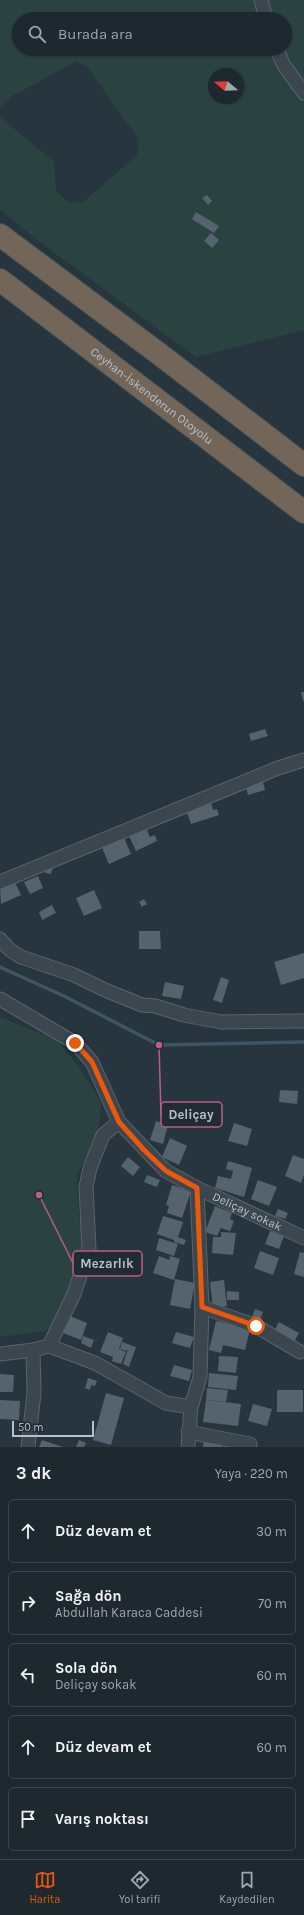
<!DOCTYPE html>
<html lang="tr">
<head>
<meta charset="utf-8">
<style>
	:root { --surface:#1d282f; --page:#2a343b; --text:#f1f3f6; --muted:#a0a6aa; --line:#3b444b; --accent:#ea580c }
	body { margin:0; font-family:Karla,sans-serif; background:var(--page); color:var(--text) }
	.compass { position:absolute; left:208px; top:68px; width:36px; height:36px; border-radius:50%; background:var(--surface); box-shadow:0 1px 3px #0004; rotate:289deg }
	.scale { position:absolute; left:12px; bottom:10px; width:82px; box-sizing:border-box; padding-left:4px; border:2px solid #b7c1c9; border-top:0; font-size:11px; line-height:14px; white-space:nowrap; color:#b7c1c9; -webkit-text-stroke:3px #202b34; paint-order:stroke }
	.stop { position:absolute; width:12px; height:12px; margin:-9px; border:3px solid #ea580c; border-radius:50%; background:#fff }
	.stop.end { background:#ea580c; border-color:#fff; box-shadow:0 1px 4px #0008 }
	.list { margin:0; padding:0; list-style:none }
	h2 { display:flex; justify-content:space-between; align-items:center; height:52px; margin:0; padding:0 16px; font-size:17px }
	h2 small { font-size:13px; font-weight:400; color:var(--muted) }
	.list li { display:grid; grid-template-columns:26px 1fr auto; gap:12px; align-items:center; box-sizing:border-box; height:64px; margin:0 8px 8px; padding:0 8px; border:1px solid var(--line); border-radius:6px }
	.list b { display:block; font-size:15px; white-space:nowrap }
	.list p { margin:0; font-size:13px; white-space:nowrap; color:var(--muted) }
	.list em { font-size:13px; font-style:normal; color:var(--muted) }
	.icon { flex:none; width:22px; height:22px; fill:none; stroke:currentColor; stroke-width:2; stroke-linecap:round; stroke-linejoin:round }
	.map { position:relative; flex:none; width:304px; height:1447px; overflow:hidden }
	.search { position:absolute; background:var(--surface); box-shadow:0 1px 3px #0004; left:12px; right:12px; top:12px; height:44px; display:flex; align-items:center; gap:10px; box-sizing:border-box; padding:0 14px; border-radius:22px; color:var(--muted); font-size:15px }
	.sheet { height:412px; background:var(--surface) }
	nav { display:flex; justify-content:space-around; align-items:center; box-sizing:border-box; height:56px; border-top:1px solid var(--line); background:var(--surface); font-size:11px; color:var(--muted) }
	nav a { display:grid; justify-items:center; gap:2px }
	nav .on { color:var(--accent) }
	.map>svg:first-child { display:block }
	.green { fill:#2a4240; fill-rule:evenodd }
	.lines { fill:none; stroke-linecap:round; stroke-linejoin:round }
	.stream { stroke:#3e5566; stroke-width:3.5 }
	.building { fill:#55636e }
	.street-casing { stroke:#59646c; stroke-width:15 }
	.highway-casing { stroke:#465159; stroke-width:24 }
	.street { stroke:#3b464f; stroke-width:13 }
	.highway { stroke:#746559; stroke-width:22 }
	.route { stroke:#ea580c; stroke-width:5 }
	.labels { text-anchor:middle; dominant-baseline:central; stroke-width:4; stroke-linejoin:round; paint-order:stroke }
	.street-label { font-size:12px; fill:#b7c1c9; stroke:#202b34 }
	.leader { fill:none; stroke:#be5c87; stroke-width:1.5 }
	.callout-dot { fill:#be5c87; stroke:#202b34; stroke-width:1.5 }
	.callout { fill:#202b34; stroke:#be5c87; stroke-width:1.5 }
	.callout-label { font-size:13px; text-anchor:middle; font-weight:bold; fill:#b7c1c9 }
</style>
</head>
<body>
<div class="map">
<svg width="304" height="1447" viewBox="0 0 304 1447">
	<rect width="100%" height="100%" fill="#27353f"/>
	<g class="green">
		<path d="M0,0h304v330l-108,27 -147,-108 -49,-39v-93l54,45 2,29 12,11 14,1 55,-48 2,-15 -52,-73 -10,-6 -65,35 -12,11zM19,19h266v30h-266zM214,74h24v24h-24z"/>
		<path d="M0,1017l56,23 22,25 23,37 -3,34 -21,38 2,42 5,32 -24,70 -15,13 -45,6z"/>
	</g>
	<g class="lines">
		<path class="stream" d="M0,967l64,29 95,49 145,-3"/>
	</g>
	<g class="building">
		<path d="M207,195l5,6 -4,4 -6,-7z"/>
		<path d="M196,212l23,14 -5,7 -22,-14z"/>
		<path d="M211,233l8,7 -7,8 -8,-7z"/>
		<path d="M301,692h3v9h-1z"/>
		<path d="M265,729l3,7 -17,5 -2,-7z"/>
		<path d="M262,778l3,12 -17,5 -3,-12z"/>
		<path d="M211,802l2,8 4,-1 2,6 -28,9 -5,-14z"/>
		<path d="M145,826l5,11 5,-2 2,6 -21,10 -8,-17z"/>
		<path d="M122,833l9,21 -22,10 -9,-21z"/>
		<path d="M47,864l6,1 -2,9 -6,-1z"/>
		<path d="M38,876l5,12 -13,6 -6,-12z"/>
		<path d="M14,880l7,15 -20,9 -1,-17z"/>
		<path d="M94,890l8,18 -18,8 -8,-18z"/>
		<path d="M144,899l3,5 -5,3 -3,-5z"/>
		<path d="M52,905l4,8 -14,7 -3,-8z"/>
		<path d="M139,931h21l1,18h-22z"/>
		<path d="M304,953v25l-23,7 -7,-23z"/>
		<path d="M221,977l8,3 -7,23 -9,-3z"/>
		<path d="M165,982l19,4 -3,13 -19,-3z"/>
		<path d="M280,1090l18,1 -1,13 -18,-2z"/>
		<path d="M156,1121l12,4 -5,19 -13,-4z"/>
		<path d="M234,1123l18,6 -5,17 -19,-5z"/>
		<path d="M170,1138l17,8 -8,19 -17,-8z"/>
		<path d="M293,1155l11,4v16l-3,8 -16,-7z"/>
		<path d="M128,1157l12,10 -7,9 -12,-10z"/>
		<path d="M228,1161l24,7 -8,29 -29,-9 3,-12 13,3 2,-8 -7,-2z"/>
		<path d="M147,1175l13,5 -3,7 -13,-5z"/>
		<path d="M258,1180l19,7 -8,19 -18,-7z"/>
		<path d="M172,1185l19,6 -9,27 -15,-5 2,-7 -3,-1z"/>
		<path d="M215,1206l17,7 -2,6 4,2 -4,10 -9,-3 -4,8 -12,-4z"/>
		<path d="M278,1209l10,4 -3,6 -10,-3z"/>
		<path d="M163,1216l20,6 -5,15 8,3 -2,5 -10,-3v-2l-17,-6z"/>
		<path d="M270,1231l14,5 -5,13 -14,-5z"/>
		<path d="M221,1232l15,1 -3,22 -21,-2 1,-16h8z"/>
		<path d="M159,1238l19,6 -4,12 -18,-6z"/>
		<path d="M260,1251l19,7 -6,17 -19,-7z"/>
		<path d="M300,1252l4,1v24l-10,-3z"/>
		<path d="M159,1256l10,4 1,-4 10,3 -6,21 -21,-7z"/>
		<path d="M175,1279l20,4 -5,26 -20,-4z"/>
		<path d="M224,1280l3,26 -14,2 -3,-26z"/>
		<path d="M227,1291l12,1v8h-12z"/>
		<path d="M255,1309l8,3 -3,8 -8,-3z"/>
		<path d="M70,1316l17,7 -6,17 -18,-7z"/>
		<path d="M216,1321l34,8 -5,21 -22,-5 -2,8 -12,-3z"/>
		<path d="M279,1322l20,11 -5,9 -20,-11z"/>
		<path d="M108,1332l15,6 -4,11 7,3 -5,12 -9,-3 1,-4 -13,-5z"/>
		<path d="M176,1332l18,5 -4,11 -18,-5z"/>
		<path d="M83,1336l11,4 -3,8 -10,-5z"/>
		<path d="M122,1342l14,5 -7,20 -6,-3 5,-15 -2,2 -6,-2z"/>
		<path d="M219,1356l19,1 -2,16 -18,-2z"/>
		<path d="M174,1365l18,5 -3,11 -19,-5z"/>
		<path d="M209,1373l29,3 -2,14 -28,-3z"/>
		<path d="M0,1374l14,1 -1,17h-13z"/>
		<path d="M88,1378l9,3 -2,5 -4,-1 -1,5 -5,-2z"/>
		<path d="M207,1388l21,2 -2,12 -20,-2z"/>
		<rect x="277" y="1390" width="26" height="22"/>
		<path d="M106,1393l18,5 -13,47 -18,-5z"/>
		<path d="M0,1400l20,1 -1,19 -19,-1z"/>
		<path d="M206,1400l35,4 -3,22 -35,-4z"/>
		<path d="M253,1404l19,5 -5,17 -19,-5z"/>
		<path d="M204,1438l19,4 -1,5h-19z"/>
		<path d="M42,1440l21,7h-24z"/>
		<path d="M79,1440l7,3 -2,4h-8z"/>
	</g>
	<g class="lines">
		<defs>
			<g id="street">
				<path d="M261,0l5,19"/>
				<path d="M277,49l6,15 21,29"/>
				<path d="M0,882l278,-114 26,-8"/>
				<path d="M0,939l10,11 11,7 53,18 31,15 37,15 13,1 29,9 37,7 83,-1"/>
				<path id="s1" d="M0,999l75,44 17,19 27,60 47,49 31,17 107,50"/>
				<path d="M202,1307l54,19 44,26"/>
				<path d="M49,1346l25,-52 15,-45 -3,-62 4,-19 13,-33 16,-13"/>
				<path d="M0,1354l33,-4 16,-4 46,17 71,40 25,4"/>
				<path d="M188,1432l62,12v3"/>
				<path d="M28,1447l6,-54 -1,-43"/>
				<path d="M188,1447l3,-40 9,-30 2,-70 -5,-119"/>
			</g>
			<g id="highway">
				<path d="M0,235l158,118 146,112"/>
				<path id="s2" d="M0,280l304,232"/>
			</g>
		</defs>
		<use href="#street" class="street-casing"/>
		<use href="#highway" class="highway-casing"/>
		<use href="#street" class="street"/>
		<use href="#highway" class="highway"/>
	</g>
	<g class="lines">
		<path class="route" d="M75,1043l17,19 27,60 25,28 22,21 31,17 5,119 54,19"/>
	</g>
	<g class="labels">
		<g class="street-label">
			<text stroke="none"><textPath href="#s2" startOffset="191">Ceyhan-İskenderun Otoyolu</textPath></text>
			<text stroke="none"><textPath href="#s1" startOffset="337">Deliçay sokak</textPath></text>
		</g>
	</g>
	<path class="leader" d="M159 1045L161 1115M39 1195L73 1263"/>
	<g class="callout-dot">
		<circle cx="159" cy="1045" r="4"/>
		<circle cx="39" cy="1195" r="4"/>
	</g>
	<g class="callout">
		<rect x="161" y="1102" width="61" height="25" rx="4"/>
		<rect x="73" y="1251" width="69" height="25" rx="4"/>
	</g>
	<g class="callout-label">
		<text x="191" y="1119">Deliçay</text>
		<text x="107" y="1268">Mezarlık</text>
	</g>
</svg>
<svg class="compass" viewBox="-18 -18 36 36"><path d="M0-13l5 13h-10z" fill="#e53935"/><path d="M0 13l5-13h-10z" fill="#a0a6aa"/></svg>
<div class="scale">50 m</div>
<div class="stop" style="left:256px;top:1326px"></div>
<div class="stop end" style="left:75px;top:1043px"></div>
<div class="search"><svg class="icon" aria-label="search" viewBox="0 0 24 24"><circle cx="10" cy="10" r="6"/><path d="M15 15l6 6"/></svg>Burada ara</div>
</div>
<section class="sheet">
<h2>3 dk<small>Yaya · 220 m</small></h2>
<ul class="list">
<li><svg class="icon" aria-label="ahead" viewBox="0 0 24 24"><path d="M12 20V5M6 11l6-6 6 6"/></svg><div><b>Düz devam et</b></div><em>30 m</em></li>
<li><svg class="icon" aria-label="right" viewBox="0 0 24 24"><path d="M7 20v-9h11M14 6l5 5-5 5"/></svg><div><b>Sağa dön</b><p>Abdullah Karaca Caddesi</p></div><em>70 m</em></li>
<li><svg class="icon" aria-label="left" viewBox="0 0 24 24"><path d="M17 20v-9H6M10 6l-5 5 5 5"/></svg><div><b>Sola dön</b><p>Deliçay sokak</p></div><em>60 m</em></li>
<li><svg class="icon" aria-label="ahead" viewBox="0 0 24 24"><path d="M12 20V5M6 11l6-6 6 6"/></svg><div><b>Düz devam et</b></div><em>60 m</em></li>
<li><svg class="icon" aria-label="arrive" viewBox="0 0 24 24"><path d="M6 21V4h12l-3 4 3 4H6"/></svg><div><b>Varış noktası</b></div></li>
</ul>
</section>
<nav>
<a class="on"><svg class="icon" aria-label="map" viewBox="0 0 24 24"><path d="M3 6l6-2 6 2 6-2v14l-6 2-6-2-6 2zM9 4v14M15 6v14"/></svg>Harita</a>
<a><svg class="icon" aria-label="directions" viewBox="0 0 24 24"><path d="M12 3l9 9-9 9-9-9zM9 14v-3h6M13 9l2 2-2 2"/></svg>Yol tarifi</a>
<a><svg class="icon" aria-label="saved" viewBox="0 0 24 24"><path d="M7 4h10v16l-5-4-5 4z"/></svg>Kaydedilen</a>
</nav>
</body>
</html>
